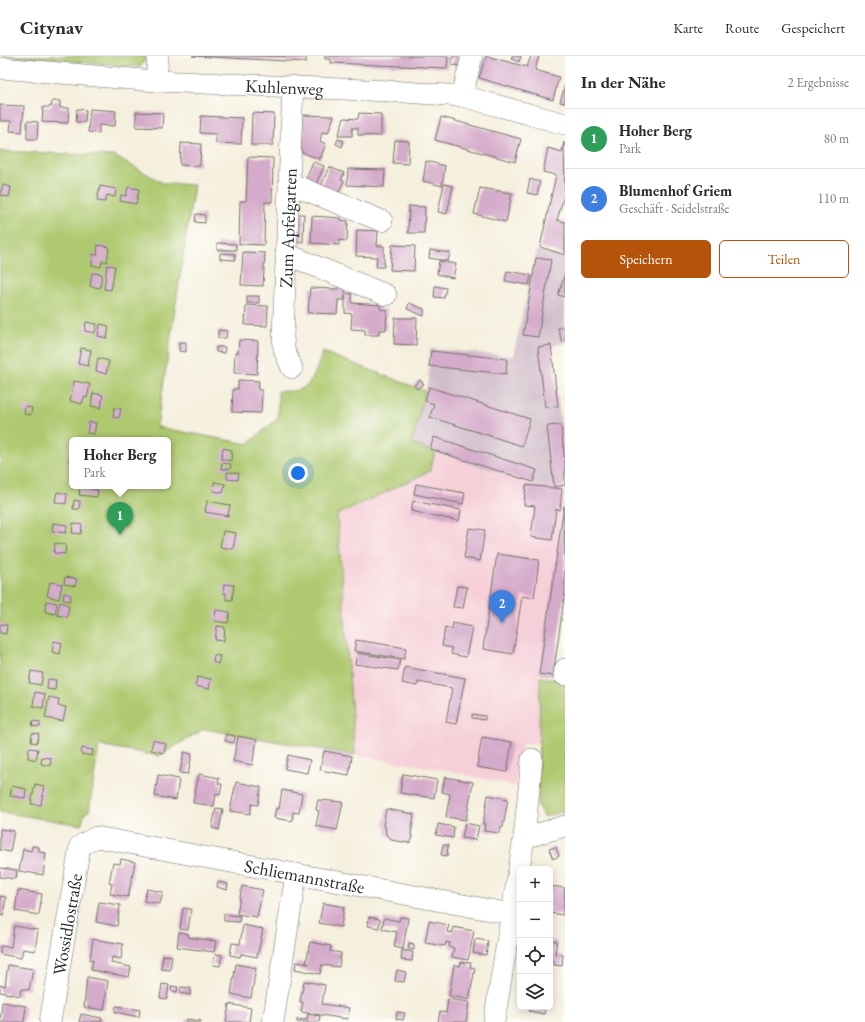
<!DOCTYPE html>
<html lang="de">
<head>
<meta charset="utf-8">
<style>
	:root { --surface:#fff; --page:#f2f2f3; --text:#2b2b33; --muted:#7c7c81; --line:#e1e1e2; --accent:#b45309 }
	body { margin:0; font-family:"EB Garamond",serif; background:var(--page); color:var(--text) }
	.controls { position:absolute; right:12px; bottom:12px; display:grid; overflow:hidden; border-radius:6px; box-shadow:0 2px 10px #0003 }
	.controls button { width:36px; height:36px; display:grid; place-items:center; padding:0; border:0; border-bottom:1px solid var(--line); background:var(--surface); color:var(--text); font:20px sans-serif }
	.you { position:absolute; left:298px; top:417px; width:14px; height:14px; margin:-10px; border:3px solid #fff; border-radius:50%; background:#1a73e8; box-shadow:0 0 0 6px #1a73e833 }
	.badge { display:grid; place-items:center; width:26px; height:26px; border-radius:50%; background:var(--accent); color:#fff; font-size:13px; font-weight:700 }
	.pin { position:absolute; translate:-50% -33px; filter:drop-shadow(0 1px 2px #0008) }
	.pin::after { content:''; position:absolute; top:21px; width:14px; height:12px; background:inherit; clip-path:polygon(0 0,100% 0,50% 100%) }
	.popup { position:absolute; left:69px; top:381px; width:102px; height:52px; box-sizing:border-box; display:grid; place-content:center; border-radius:6px; background:var(--surface); filter:drop-shadow(0 1px 3px #0005); font-size:13px; white-space:nowrap; color:var(--muted) }
	.popup b { font-size:15px; color:var(--text) }
	.popup::after { content:''; position:absolute; left:50%; top:100%; margin-left:-8px; border:8px solid transparent; border-top-color:var(--surface) }
	.list { margin:0; padding:0; list-style:none }
	h2 { display:flex; justify-content:space-between; align-items:center; height:52px; margin:0; padding:0 16px; font-size:17px }
	h2 small { font-size:13px; font-weight:400; color:var(--muted) }
	.list li { display:grid; grid-template-columns:26px 1fr auto; gap:12px; align-items:center; box-sizing:border-box; height:60px; padding:0 16px; border-top:1px solid var(--line) }
	.list b { display:block; font-size:15px; white-space:nowrap }
	.list p { margin:0; font-size:13px; white-space:nowrap; color:var(--muted) }
	.list em { font-size:13px; font-style:normal; color:var(--muted) }
	.actions { display:flex; gap:8px; padding:12px 16px }
	.actions a { flex:1; padding:9px 0; border:1px solid var(--accent); border-radius:6px; text-align:center; font-size:14px; color:var(--accent) }
	.actions .main { background:var(--accent); color:#fff }
	.icon { flex:none; width:22px; height:22px; fill:none; stroke:currentColor; stroke-width:2; stroke-linecap:round; stroke-linejoin:round }
	.map { position:relative; flex:none; width:565px; height:966px; overflow:hidden }
	header { display:flex; align-items:center; gap:24px; box-sizing:border-box; height:56px; padding:0 20px; background:var(--surface); border-bottom:1px solid var(--line) }
	header strong { font-size:19px }
	nav { display:flex; gap:22px; margin-inline-start:auto; font-size:14px }
	main { display:flex }
	aside { flex:1; background:var(--surface) }
	.map>svg:first-child { display:block }
	.built { fill:#f6cfd8 }
	.industrial { fill:#d1bdca }
	.green { fill:#afc96f; stroke:#6d7a4d; fill-rule:evenodd }
	.building { fill:#d5abcb }
	.lines { fill:none; stroke-linecap:round; stroke-linejoin:round }
	.minor-casing { stroke:#727069; stroke-width:22 }
	.minor { stroke:#fff; stroke-width:21 }
	.labels { text-anchor:middle; dominant-baseline:central; stroke-width:3; stroke-linejoin:round; paint-order:stroke }
	.street-label { font-size:18px; fill:#2b2b2b; stroke:#fdfcf7 }
</style>
</head>
<body>
<header>
<strong>Citynav</strong>
<nav><a>Karte</a><a>Route</a><a>Gespeichert</a></nav>
</header>
<main>
<div class="map">
<svg width="565" height="966" viewBox="0 0 565 966">
	<rect width="100%" height="100%" fill="#fdfcf7"/>
	<filter id="ink" filterUnits="userSpaceOnUse"><feTurbulence type="fractalNoise" baseFrequency=".025" numOctaves="2"/><feDisplacementMap in="SourceGraphic" scale="8" xChannelSelector="R" yChannelSelector="G"/><feConvolveMatrix kernelMatrix="1 2 1 2 8 2 1 2 1" color-interpolation-filters="sRGB"/></filter>
	<filter id="wash" filterUnits="userSpaceOnUse"><feTurbulence type="fractalNoise" baseFrequency=".012" numOctaves="4" result="noise"/><feDisplacementMap in="SourceGraphic" scale="16" xChannelSelector="R" yChannelSelector="G"/><feGaussianBlur stdDeviation="0.9" result="paint"/><feColorMatrix in="noise" values="0 0 0 0 0 0 0 0 0 0 0 0 0 0 0 0 0 1.4 0 .05"/><feComposite in="paint" operator="in"/></filter>
	<g filter="url(#wash)">
		<rect width="100%" height="100%" fill="#f5efdd"/>
		<path class="built" d="M435,396l106,34h24v11l-26,178v68h-17l-7,43 -75,-17 -85,-14 -18,-240 92,-44z"/>
		<path class="industrial" d="M537,194l28,8v85l-13,3 13,116v24l-11,1 -13,-1 -129,-41 16,-65 2,-31 83,7z"/>
		<g class="green">
			<path d="M4,0h141v4l-5,7z"/>
			<path d="M0,95l114,5 49,27 31,2 -37,242 91,17 30,-26v-27c35,2 33,-10 45,-39l102,39 -13,53 23,8 -5,19 -93,44 18,240 -151,-26 -45,27 -60,-11 -10,66 -5,3 -2,11 -82,-13zM72,384h96v46h-96z"/>
			<path d="M540,621l25,4v130l-21,6 -6,-11z"/>
		</g>
		<g id="blocks">
			<g class="building">
				<path d="M192,0h114v6z"/>
				<path d="M325,0h123l-1,12 -116,-5v-4h-6z"/>
				<path d="M453,0h10l-1,10 -10,-1z"/>
				<path d="M486,0l41,11 4,-11h8l-4,14 24,7 -6,23 -74,-22z"/>
				<path d="M512,0h9l-2,6 -8,-3z"/>
				<path d="M565,29v18l-5,-1z"/>
				<path d="M52,45h8v7h9l-1,15 -26,-1 1,-15h8z"/>
				<path d="M0,49l24,1 -2,26 -12,-1 1,-10h-11z"/>
				<path d="M77,53l9,1 -1,12h-9z"/>
				<path d="M90,53l26,2 -1,15 -16,-1v8l-11,-1z"/>
				<path d="M136,56l27,1 -1,15 -26,-1z"/>
				<path d="M252,57l22,1 -1,31h-22z"/>
				<path d="M359,57l22,1v22l-23,-1v-7h-6v8h-14l6,-18 14,1z"/>
				<path d="M302,59l32,1 -6,17 -6,-1 -2,9 6,3 -6,15 -19,-7z"/>
				<path d="M201,60l41,2 -1,26 -25,-1v-9l-16,-1z"/>
				<path d="M441,61l80,22 -6,23 -80,-22z"/>
				<path d="M27,65l11,1 -1,17h-10z"/>
				<path d="M338,83l6,2 -2,6 -6,-3z"/>
				<path d="M395,84l14,1 -1,23 -15,-1z"/>
				<path d="M564,86l1,50 -8,28 8,2v33l-25,-8 16,-72 -13,-3 5,-24 14,4z"/>
				<path d="M181,87l20,1 -1,22 -20,-1z"/>
				<path d="M248,101l25,1 -1,44h-7l-1,43 -25,-1 1,-43h6z"/>
				<path d="M426,105l19,5 -3,20 -19,-5z"/>
				<path d="M313,106l11,4 -10,23 -11,-4z"/>
				<path d="M329,111l15,6 -3,7 3,1 -6,13 -19,-3z"/>
				<path d="M348,113l37,1 -1,17 -37,-2z"/>
				<path d="M530,123l10,3 -3,13 -10,-2z"/>
				<path d="M444,128l9,2 -6,28 -9,-2z"/>
				<path d="M3,129l8,2 -2,10 -9,-2z"/>
				<path d="M100,130l16,3 -1,8 -8,-2 -2,7 -8,-1z"/>
				<path d="M128,131l11,2 -3,15 -16,-3 1,-6 5,1z"/>
				<path d="M480,132l32,5 -6,29 -32,-8z"/>
				<path d="M409,150l16,1 -1,26h-16z"/>
				<path d="M196,158l9,1v8l-10,-1z"/>
				<path d="M293,158h11l-1,28 -12,-1z"/>
				<path d="M312,160l29,2v2l7,1 -1,20 -8,-1v5l-28,-2z"/>
				<path d="M357,174l21,1 -1,15h7v21h-8l1,-10 -21,-1z"/>
				<path d="M217,187l19,1v6h-19z"/>
				<path d="M98,189l11,2 -2,15 -5,-1 -1,6 -9,-2 1,-11 4,1z"/>
				<path d="M392,189l23,1 -1,25 -24,-1z"/>
				<path d="M430,194l20,3 -2,8 -19,-3z"/>
				<path d="M243,196l22,1 -2,33 -22,-1z"/>
				<path d="M220,197l15,1v6l-15,-1z"/>
				<path d="M536,202l15,2 -13,77 -15,-2z"/>
				<path d="M439,205l17,3 -3,14 -16,-4z"/>
				<path d="M107,209l8,1 -4,24 -7,-1z"/>
				<path d="M507,215l24,4 -2,10 -24,-4z"/>
				<path d="M92,217l10,1 -2,14 -10,-2z"/>
				<path d="M565,218v23l-7,-2z"/>
				<path d="M338,229l7,1v7l7,1v9l28,2v4l7,1 -1,20h-7v5h-14v-5l-14,-1 1,-15 -7,-1v-18v5h-7l-1,14 -29,-1 2,-25 28,1z"/>
				<path d="M435,230l11,2 -2,10 -10,-1z"/>
				<rect x="247" y="240" width="12" height="7"/>
				<path d="M409,247l15,6v7l-17,-7z"/>
				<path d="M246,249l22,1 -1,20 -22,-1z"/>
				<path d="M395,262h22l-1,27 -22,-1z"/>
				<path d="M86,266l11,2 -2,9 -10,-2z"/>
				<path d="M100,268l9,2 -2,12 -9,-2z"/>
				<path d="M565,271v14l-3,1 -4,-14z"/>
				<path d="M218,274l9,1 -1,7h-8z"/>
				<path d="M239,284l19,1 -1,33 -23,-1 1,-20h3z"/>
				<path d="M179,286h7v10l-7,-1z"/>
				<path d="M551,289l7,61 -13,1 -7,-60z"/>
				<path d="M216,291h9l-1,6 -8,-1z"/>
				<path d="M81,292l10,2 -3,16 -10,-2z"/>
				<path d="M431,295l76,8 -1,15 -77,-8z"/>
				<path d="M98,302l11,3 -3,13 -10,-3z"/>
				<path d="M238,324l21,1 -1,9h4l-1,23 -29,-1 1,-23h5z"/>
				<path d="M420,324l4,4 -7,5 -3,-4z"/>
				<path d="M74,325l16,3 -3,14 -3,-1 -2,7 -12,-3z"/>
				<path d="M429,331l101,32 -8,27 -92,-29 4,-13 -9,-3z"/>
				<path d="M93,337l10,2 -2,13 -10,-2z"/>
				<path d="M25,350l7,2 -1,7 -7,-1z"/>
				<path d="M114,352l7,1 -2,9 -6,-1z"/>
				<path d="M89,366l7,1 -2,11 -7,-1z"/>
				<path d="M561,369l4,38v22l-11,2 -7,-61z"/>
				<path d="M434,381l103,33 -4,12 -103,-33z"/>
				<path d="M71,391h1v16l-3,-1z"/>
				<path d="M223,392l9,2 -1,11 -10,-2z"/>
				<path d="M222,407l9,1 -1,5h-9z"/>
				<path d="M227,416l12,1 -1,7 -11,-1z"/>
				<path d="M214,426l11,2 -2,9 -10,-2z"/>
				<path d="M416,428l49,9 -2,11 -49,-10z"/>
				<path d="M526,429l36,4 -2,21 -4,-1 -4,31 -21,-3 4,-31 -11,-1z"/>
				<path d="M80,431l18,3 -1,7 -18,-2z"/>
				<path d="M57,436l10,2 -1,10 -11,-2z"/>
				<path d="M74,444l6,1 -1,8h-6z"/>
				<path d="M207,445l23,4 -2,11 -23,-4z"/>
				<path d="M413,445l48,9 -2,11 -48,-10z"/>
				<path d="M564,450l1,86 -12,84 -14,-2z"/>
				<path d="M53,467l14,2 -1,8 -14,-2z"/>
				<path d="M73,467l9,2 -1,9 -9,-1z"/>
				<path d="M469,472l16,2 -5,31 -16,-3z"/>
				<path d="M223,475l13,2 -3,16 -13,-2z"/>
				<path d="M55,487l11,2 -1,9 -11,-1z"/>
				<path d="M497,498l42,6 -5,38 -12,-2 -9,58 -30,-5z"/>
				<path d="M65,521l12,2 -2,7 -11,-2z"/>
				<path d="M50,526l12,2 -3,15 -12,-3z"/>
				<path d="M224,528l10,1 -2,15h-6v-7h-3z"/>
				<path d="M457,530l10,1 -4,21 -10,-1z"/>
				<path d="M64,537l7,2 -1,6 -7,-1z"/>
				<path d="M46,545l11,2 -2,11 -10,-2z"/>
				<path d="M60,546l7,2v2h2l-2,11 -10,-2z"/>
				<path d="M216,554l14,2 -2,11 -14,-2z"/>
				<path d="M453,567l19,4 -6,30 -15,-3 1,-6 -10,-2 3,-19 7,2z"/>
				<path d="M0,568l7,1 -1,9 -6,-1z"/>
				<path d="M217,570l8,1 -1,14 -9,-1z"/>
				<path d="M356,584l50,8 -2,11 -50,-8z"/>
				<path d="M54,585l8,2 -2,11 -8,-2z"/>
				<path d="M357,597l43,7 -2,10 -43,-6z"/>
				<path d="M214,599l6,1 -2,8 -5,-2z"/>
				<path d="M405,611l60,11 -9,46 -10,-2 6,-34 -34,-6 -1,4 -15,-3z"/>
				<path d="M31,615l12,2 -2,12 -12,-2z"/>
				<path d="M197,621l14,2 -2,10 -14,-3z"/>
				<path d="M48,623l8,1 -1,10 -8,-1z"/>
				<path d="M35,636l10,2 -2,14 -10,-2z"/>
				<path d="M49,641l10,2 -1,7 8,1 -3,14 -18,-3z"/>
				<path d="M472,658l13,2v4l-13,-2z"/>
				<path d="M33,665l7,1v5l-8,-1z"/>
				<path d="M32,677l7,1 -2,9 -6,-1z"/>
				<path d="M226,678l9,2 -1,7 -9,-2z"/>
				<path d="M238,680l19,4 -5,25 -19,-4z"/>
				<path d="M482,681l30,5 -5,30 -30,-5z"/>
				<path d="M153,684l13,4 -2,9 -13,-3z"/>
				<path d="M29,692l9,1 -2,11 -8,-2z"/>
				<path d="M82,692l11,2 -1,6 -11,-2z"/>
				<path d="M324,695l28,5 -3,19 -29,-5z"/>
				<path d="M184,696l8,2 -4,20 -8,-1z"/>
				<path d="M288,699l22,5 -3,13 -22,-4z"/>
				<path d="M42,701l9,1 -1,8 -9,-2z"/>
				<path d="M199,718l20,4 -1,6h4l-2,11 -4,-1 -2,12 -21,-3z"/>
				<path d="M403,718l34,6 -3,18 -34,-5z"/>
				<path d="M158,719l21,4 -3,21 -21,-4z"/>
				<path d="M445,721l28,5 -7,38 -20,-3 4,-23 -8,-2z"/>
				<path d="M236,726l25,5 -3,18 -6,-1 -2,10 -20,-3z"/>
				<path d="M35,728l9,2 -3,19 -10,-1z"/>
				<path d="M12,730l14,3 -1,9 -15,-2z"/>
				<path d="M282,734l20,4 -3,19 -6,-1 -1,9 -18,-3 2,-10 3,1z"/>
				<path d="M488,739l20,4 -5,28h-2l-1,6 -16,-2 1,-7h-2z"/>
				<path d="M318,744l25,2 -6,28 -21,-4 3,-15 -3,-1z"/>
				<path d="M216,752l7,1 -4,21 -7,-2z"/>
				<path d="M386,753l28,5 -3,20 2,4 -4,5 -18,-3v-2l-5,-3 -1,-9h-2z"/>
				<path d="M465,767l14,3 -3,14 -14,-2z"/>
				<path d="M438,768l16,3 -1,11 -17,-3z"/>
				<path d="M0,773l14,2 -4,21 -10,-2z"/>
				<path d="M443,789h5l-1,11 -6,-1z"/>
				<path d="M32,790l7,1v5l7,1 -3,22 -24,-4 4,-22 8,2z"/>
				<path d="M556,791l3,9 -6,3 -4,-10z"/>
				<path d="M121,803l14,3 -7,35 -18,-3 2,-10 -3,-1 4,-20 7,1z"/>
				<path d="M0,812l17,2 -1,9 -16,-2z"/>
				<path d="M218,826l10,2 -1,6 -10,-3z"/>
				<path d="M242,830l21,4 -6,27 -20,-3z"/>
				<path d="M550,830l15,2 -2,27 -13,-2z"/>
				<path d="M147,833l16,3 -3,12 -16,-3z"/>
				<path d="M18,834l24,4 -3,21 -24,-4z"/>
				<path d="M0,840l6,1 -3,19 -3,-1z"/>
				<path d="M99,846l21,3 -3,21 -21,-4z"/>
				<path d="M323,847l21,4 -3,20 -22,-4z"/>
				<path d="M183,852l8,1 -3,21 -8,-1z"/>
				<path d="M224,858l16,2 -1,6 -15,-1z"/>
				<path d="M369,861l11,2 -1,9 -11,-2z"/>
				<path d="M400,861l8,1 -5,31 -9,-2 3,-15 -15,-3 2,-11 15,3z"/>
				<path d="M429,865l20,4 -2,7 5,1 1,-6 21,4 -6,29 -16,-3 2,-9 -5,-1 1,-4 -4,-1 -1,4 -20,-3z"/>
				<path d="M243,869l20,4 -6,28 -16,-3 -1,3 -10,-2 2,-12 8,1z"/>
				<path d="M14,870l24,4 -3,21 -12,-2 -2,9 -21,-4v-8l11,1z"/>
				<path d="M179,876l10,2 -1,3 28,4 -2,11 -37,-5z"/>
				<path d="M93,883l30,5 -2,15 -9,-2 -1,6 20,4 -2,10 -38,-7 2,-10h-3z"/>
				<path d="M475,883l13,2 -2,14 -13,-2z"/>
				<path d="M550,884l7,1 -2,13 8,1 -1,11 -8,-1v-4l-4,-1z"/>
				<path d="M310,886l21,4 -1,5 11,2 -2,14 -17,-2 -2,9 -25,-5 1,-7 13,2 -3,-1z"/>
				<path d="M409,887l5,1v6l-6,-1z"/>
				<path d="M402,894l11,2 -1,9 -11,-1z"/>
				<path d="M215,898l7,1 -2,11 -7,-1z"/>
				<path d="M163,899l9,1 -2,14 -9,-1z"/>
				<path d="M461,906l10,1 -1,4 5,1 -6,32 -20,-4 5,-31 6,1z"/>
				<path d="M236,908l20,4 -5,30 -20,-4z"/>
				<path d="M8,909l25,4 -4,21 -8,-1 -1,7 -20,-4v-7l5,1z"/>
				<path d="M397,914l9,2 -2,10 -9,-1z"/>
				<path d="M87,921l21,4 -4,29 -20,-3z"/>
				<path d="M304,925l21,4 -3,19 27,4 -2,11 -46,-7 2,-10h-3z"/>
				<path d="M162,928l7,1 -2,14 -7,-1z"/>
				<path d="M172,930l6,1 -1,5 -6,-1z"/>
				<path d="M181,931l10,1 -1,7 -10,-2z"/>
				<path d="M448,943l21,3 -3,20h-28l2,-10 6,1z"/>
				<path d="M2,946l24,4 -2,16h-24z"/>
				<path d="M229,948l22,4 -2,14h-23z"/>
				<path d="M116,950l24,4 -1,7 -24,-5z"/>
				<path d="M530,951h15l-1,7 -15,-3z"/>
				<path d="M397,956l8,1 -2,7 -7,-1z"/>
				<path d="M81,958l21,4 -1,4h-22z"/>
				<path d="M308,958l12,2 -1,6h-22v-3l10,1z"/>
				<path d="M187,963l14,2v1h-15z"/>
			</g>
		</g>
	</g>
	<g filter="url(#ink)">
		<use href="#blocks" fill-opacity="0" stroke="#727069" stroke-width="1"/>
		<g class="lines">
			<defs>
				<g id="minor">
					<path id="s1" d="M0,12l156,13 233,10 73,5 103,28"/>
					<path d="M156,25l2,-25"/>
					<path d="M462,40l10,-40"/>
					<path d="M289,127l93,38"/>
					<path d="M286,198l100,41"/>
					<path id="s2" d="M292,312l-8,-18 -1,-13 10,-251"/>
					<path d="M564,619l1,-6"/>
					<path d="M524,782l41,-12"/>
					<path id="s3" d="M50,966l30,-176 16,-9 416,77"/>
					<path d="M273,966l23,-148"/>
					<path d="M494,966l30,-184 8,-79"/>
				</g>
			</defs>
			<use href="#minor" class="minor-casing"/>
			<use href="#minor" class="minor"/>
		</g>
	</g>
	<g class="labels">
		<g class="street-label">
			<text stroke="none"><textPath href="#s1" startOffset="285">Kuhlenweg</textPath></text>
			<text stroke="none"><textPath href="#s2" startOffset="142">Zum Apfelgarten</textPath></text>
			<text stroke="none"><textPath href="#s3" startOffset="409">Schliemannstraße</textPath></text>
			<text stroke="none"><textPath href="#s3" startOffset="99">Wossidlostraße</textPath></text>
		</g>
	</g>
</svg>
<div class="controls">
<button>+</button>
<button>−</button>
<button><svg class="icon" aria-label="locate" viewBox="0 0 24 24"><circle cx="12" cy="12" r="6"/><path d="M12 2v4M12 18v4M2 12h4M18 12h4"/></svg></button>
<button><svg class="icon" aria-label="layers" viewBox="0 0 24 24"><path d="M12 4l9 5-9 5-9-5zM3 14l9 5 9-5"/></svg></button>
</div>
<div class="you"></div>
<div class="pin badge" style="left:120px;top:479px;background:#2e9e5b">1</div>
<div class="popup"><b>Hoher Berg</b>Park</div>
<div class="pin badge" style="left:502px;top:567px;background:#3f7fe0">2</div>
</div>
<aside>
<h2>In der Nähe<small>2 Ergebnisse</small></h2>
<ul class="list">
<li><span class="badge" style="background:#2e9e5b">1</span><div><b>Hoher Berg</b><p>Park</p></div><em>80 m</em></li>
<li><span class="badge" style="background:#3f7fe0">2</span><div><b>Blumenhof Griem</b><p>Geschäft · Seidelstraße</p></div><em>110 m</em></li>
</ul>
<div class="actions"><a class="main">Speichern</a><a>Teilen</a></div>
</aside>
</main>
</body>
</html>
